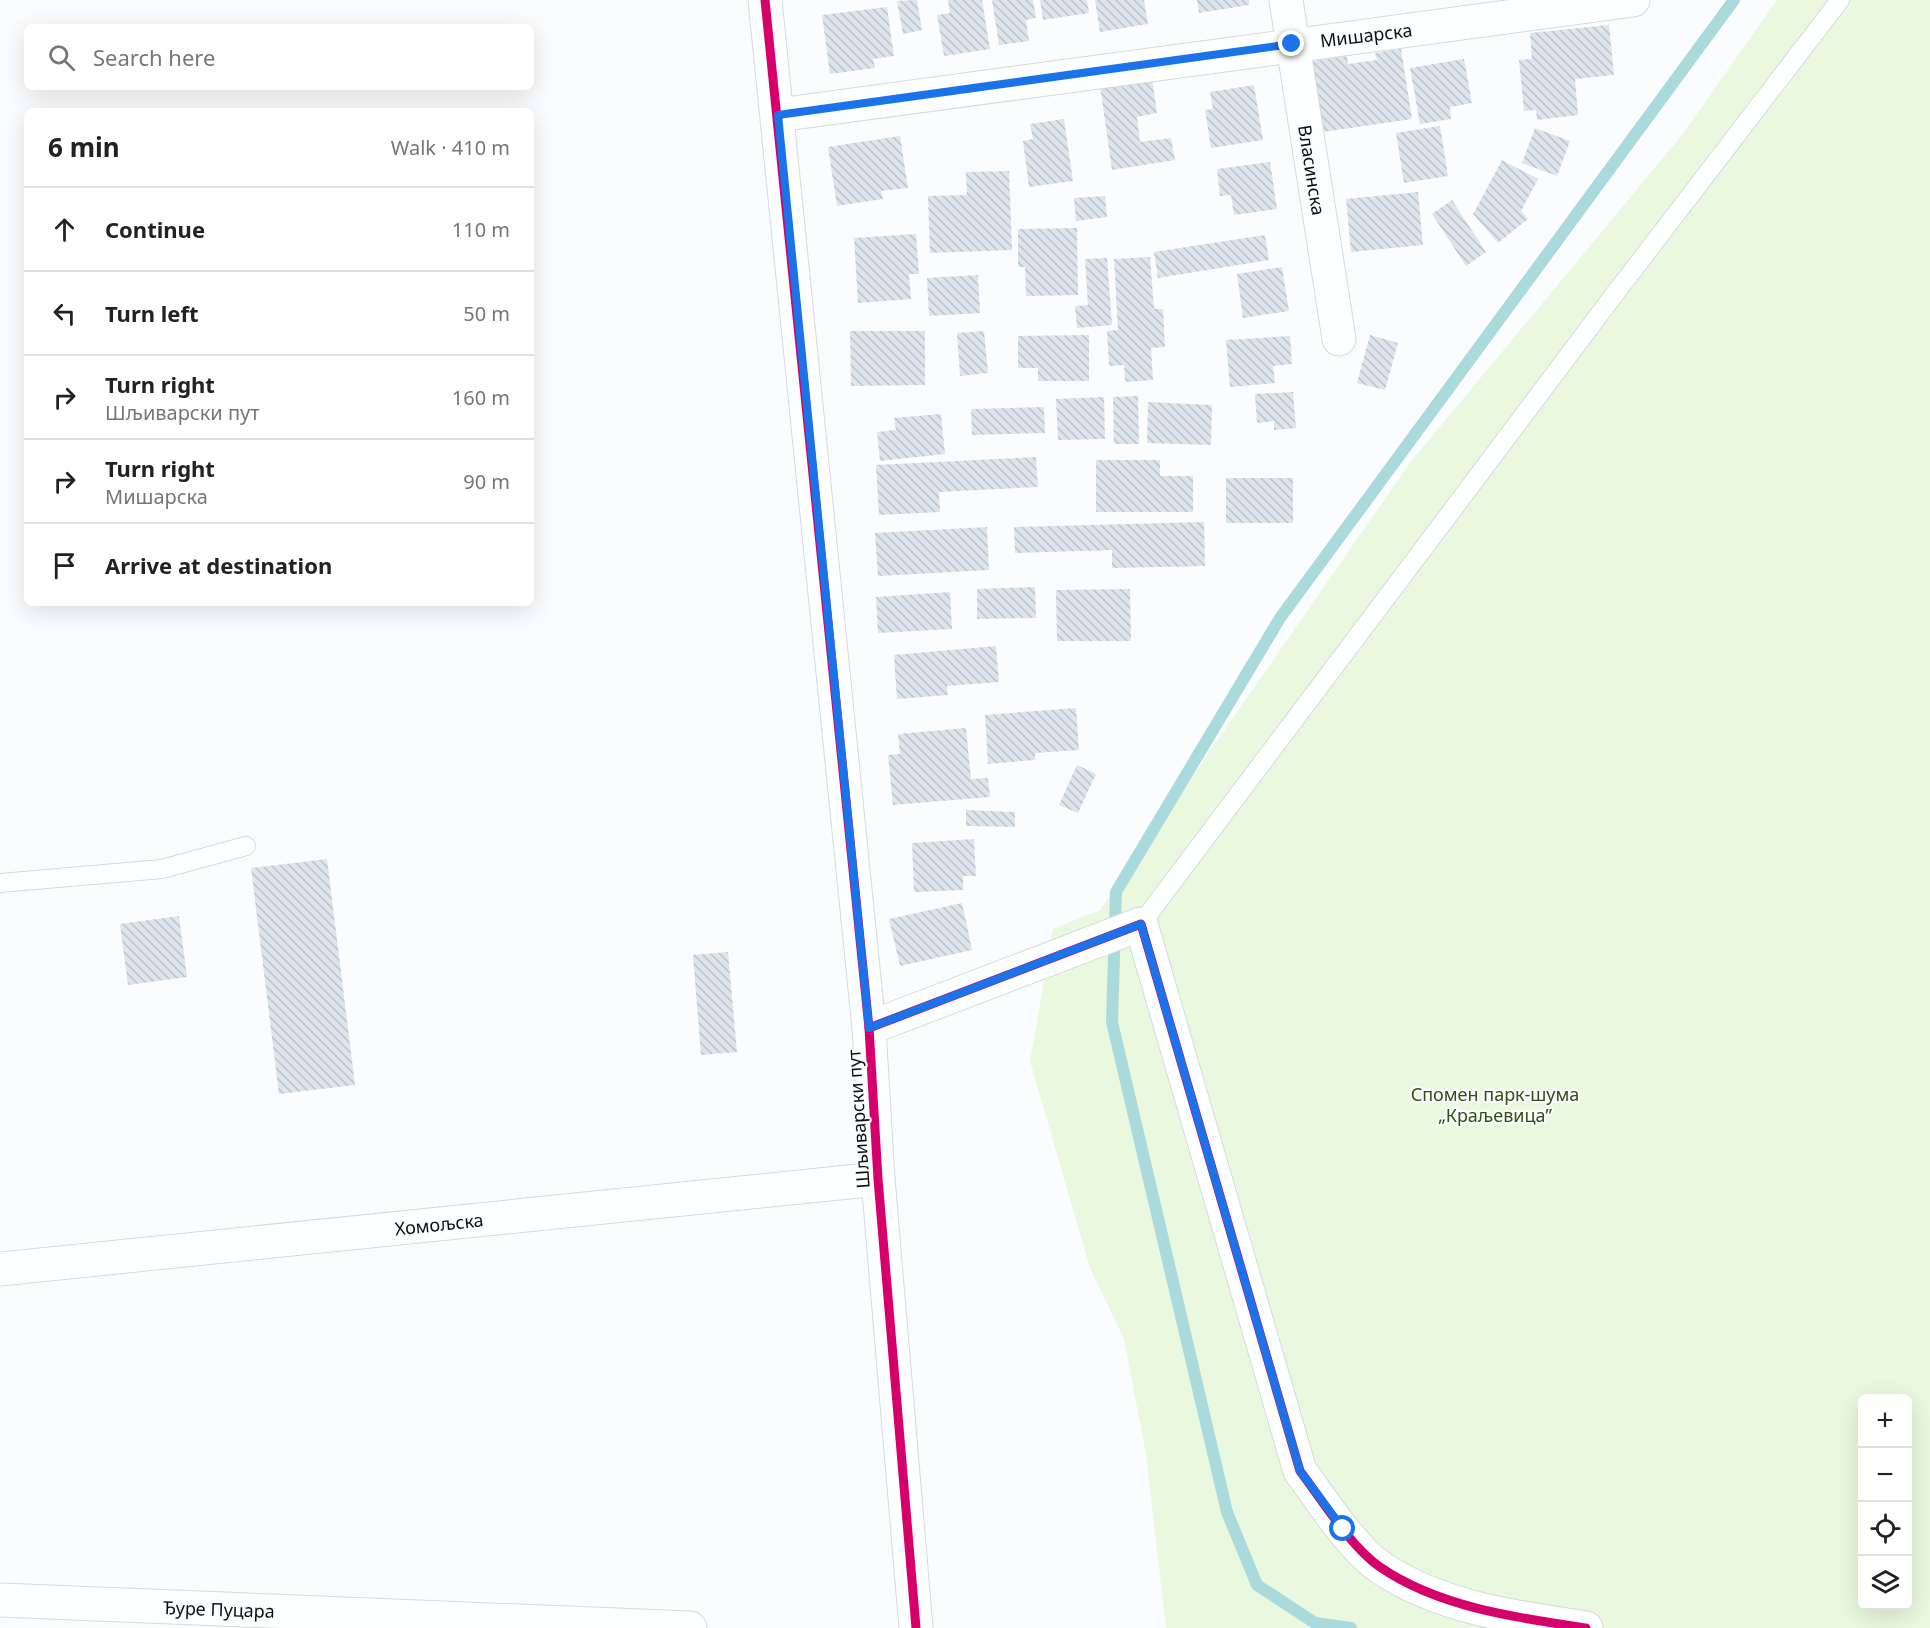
<!DOCTYPE html>
<html lang="en">
<head>
<meta charset="utf-8">
<style>
	:root { --surface:#fff; --page:#f2f2f2; --text:#222; --muted:#767676; --line:#e0e0e0 }
	body { margin:0; font-family:"Noto Sans",sans-serif; background:var(--page); color:var(--text) }
	.controls { position:absolute; right:18px; bottom:18px; display:grid; overflow:hidden; border-radius:9px; box-shadow:0 6px 24px #0002 }
	.controls button { width:54px; height:54px; display:grid; place-items:center; padding:0; border:0; border-bottom:2px solid var(--line); background:var(--surface); color:var(--text); font:30px sans-serif }
	.stop { position:absolute; width:18px; height:18px; margin:-14px; border:4px solid #1a73e8; border-radius:50%; background:#fff }
	.stop.end { background:#1a73e8; border-color:#fff; box-shadow:0 2px 6px #0008 }
	.list { margin:0; padding:0; list-style:none }
	h2 { display:flex; justify-content:space-between; align-items:center; height:78px; margin:0; padding:0 24px; font-size:26px }
	h2 small { font-size:20px; font-weight:400; color:var(--muted) }
	.list li { display:grid; grid-template-columns:39px 1fr auto; gap:18px; align-items:center; box-sizing:border-box; height:84px; padding:0 24px; border-top:2px solid var(--line) }
	.list b { display:block; font-size:22px; white-space:nowrap }
	.list p { margin:0; font-size:20px; white-space:nowrap; color:var(--muted) }
	.list em { font-size:20px; font-style:normal; color:var(--muted) }
	.icon { flex:none; width:33px; height:33px; fill:none; stroke:currentColor; stroke-width:2; stroke-linecap:round; stroke-linejoin:round }
	.map { position:relative; flex:none; width:1930px; height:1628px; overflow:hidden }
	.search { position:absolute; background:var(--surface); box-shadow:0 6px 24px #0002; left:24px; top:24px; width:510px; height:66px; display:flex; align-items:center; gap:15px; box-sizing:border-box; padding:0 21px; border-radius:9px; color:var(--muted); font-size:22px }
	.panel { position:absolute; background:var(--surface); box-shadow:0 6px 24px #0002; left:24px; top:108px; width:510px; height:498px; border-radius:9px }
	.map>svg:first-child { display:block }
	.green { fill:#e9f8df; fill-rule:evenodd }
	.lines { fill:none; stroke-linecap:round; stroke-linejoin:round }
	.stream { stroke:#aadadc; stroke-width:12 }
	.building { fill:url(#building-back-hatch) }
	.service-casing { stroke:#d8d9db; stroke-width:20 }
	.minor-casing { stroke:#d8d9db; stroke-width:35 }
	.secondary-casing { stroke:#d8d9db; stroke-width:35 }
	.service { stroke:#feffff; stroke-width:18 }
	.minor { stroke:#feffff; stroke-width:33 }
	.secondary { stroke:#feffff; stroke-width:33 }
	.cycleway-casing { stroke:#fafcfe; stroke-width:13 }
	.cycleway { stroke:#d6006c; stroke-width:9 }
	.route { stroke:#1a73e8; stroke-width:8 }
	.labels { text-anchor:middle; dominant-baseline:central; stroke-width:4.5; stroke-linejoin:round; paint-order:stroke }
	.street-label { font-size:18px; fill:#0c0f12; stroke:#fafcfe }
	.park-label { font-size:18px; fill:#30500f; stroke:#fafcfe }
</style>
</head>
<body>
<div class="map">
<svg width="1930" height="1628" viewBox="0 0 1930 1628">
	<defs>
		<pattern id="building-back-hatch" width="6" height="6" patternUnits="userSpaceOnUse" patternTransform="scale(1.5)"><rect width="6" height="6" fill="#dde4ec"/><path d="M-1 5l2 2M0 0l6 6M5-1l2 2" fill="none" stroke="#bcc2c9"/></pattern>
	</defs>
	<rect width="100%" height="100%" fill="#fbfcfd"/>
	<path class="green" d="M1777,0h153v1628h-764l-20,-174 -22,-115 -34,-71 -60,-207 23,-132 47,-19 309,-446 273,-329zM1862,1398h46v208h-46z"/>
	<g class="lines">
		<path class="stream" d="M1351,1628l-36,-5 -58,-38 -30,-73 -115,-490 4,-130 164,-274 454,-618"/>
	</g>
	<g class="building">
		<path d="M917,0l5,30 -19,4 -6,-33z"/>
		<path d="M948,0h34l8,49 -46,7 -7,-41 13,-2z"/>
		<path d="M992,0h41l3,18 -10,2 3,21 -30,4z"/>
		<path d="M1040,0h47l2,13 -46,7z"/>
		<path d="M1095,0h49l4,24 -48,8z"/>
		<path d="M1197,0h52v5l-50,8z"/>
		<path d="M887,7l7,49 -21,3 2,9 -45,6 -8,-59z"/>
		<path d="M1609,25l5,50 -39,4 3,36 -41,5 -1,-10 -12,1 -5,-51 13,-1 -2,-26z"/>
		<path d="M1401,49l11,70 -89,13 -11,-71 35,-5 1,8 29,-4 -2,-7z"/>
		<path d="M1464,59l8,44 -22,4 1,12 -31,5 -10,-56z"/>
		<path d="M1152,78l5,35 -20,4 3,25 31,-4 4,22 -63,10 -12,-84z"/>
		<path d="M1254,85l9,55 -52,8 -6,-38 8,-1 -3,-17z"/>
		<path d="M1064,119l9,62 -44,6 -6,-46 10,-2 -3,-15z"/>
		<path d="M1440,126l8,50 -44,7 -8,-50z"/>
		<path d="M1535,128l35,13 -13,35 -35,-13z"/>
		<path d="M900,136l8,52 -27,3 2,8 -46,7 -9,-59z"/>
		<path d="M1502,160l36,19 -17,32 7,8 -30,24 -25,-29z"/>
		<path d="M1270,162l7,47 -43,6 -3,-20 -11,1 -3,-27z"/>
		<path d="M1009,171l3,79 -82,3 -2,-57 39,-1 -1,-23z"/>
		<path d="M1418,192l5,53 -72,7 -5,-53z"/>
		<path d="M1105,196l2,21 -31,4 -2,-23z"/>
		<path d="M1452,200l34,52 -20,14 -34,-52z"/>
		<path d="M1077,228l1,67 -52,1 -1,-29h-7v-38z"/>
		<path d="M916,234l3,40h-10l2,25 -53,4 -4,-65z"/>
		<path d="M1265,235l4,25 -111,18 -4,-26z"/>
		<path d="M1150,257l4,52h9l2,38 -14,1 2,32 -28,2 -1,-17 -15,1 -2,-35 11,-1 -4,-71z"/>
		<path d="M1107,258l5,67 -35,3 -2,-22 13,-1 -3,-46z"/>
		<path d="M1282,267l7,44 -46,7 -6,-44z"/>
		<path d="M978,275l2,38 -51,3 -2,-38z"/>
		<path d="M850,331h75v54l-74,1z"/>
		<path d="M984,331l4,42 -28,3 -3,-43z"/>
		<path d="M1089,335v46h-51v-13h-20v-32z"/>
		<path d="M1370,335l28,8 -13,47 -28,-7z"/>
		<path d="M1290,336l2,28 -19,2 2,17 -45,4 -4,-47z"/>
		<path d="M1293,392l3,36 -22,2v-9l-17,2 -2,-29z"/>
		<path d="M1138,396l1,48h-25l-1,-47z"/>
		<path d="M1104,397l1,42 -47,1 -2,-41z"/>
		<path d="M1148,402l64,3 -1,40 -64,-2z"/>
		<path d="M1044,407l1,26 -73,2 -1,-26z"/>
		<path d="M941,414l4,40 -65,7 -3,-29 19,-2 -2,-12z"/>
		<path d="M1036,457l2,30 -99,5 1,20 -61,3 -3,-50z"/>
		<path d="M1096,460h64v16h33v36h-97z"/>
		<rect x="1226" y="478" width="67" height="45"/>
		<path d="M1204,522l1,44 -93,2v-18l-97,3 -1,-26z"/>
		<path d="M987,527l2,43 -111,6 -3,-43z"/>
		<path d="M1035,587l1,31 -59,1v-30z"/>
		<path d="M1130,589l1,52h-74l-1,-51z"/>
		<path d="M950,592l2,37 -74,4 -2,-36z"/>
		<path d="M996,646l3,36 -52,4 1,9 -51,4 -3,-44z"/>
		<path d="M1076,708l3,42 -44,3v7l-47,4 -3,-49z"/>
		<path d="M966,728l5,51 17,-1 2,19 -97,8 -5,-50 12,-1 -2,-20z"/>
		<path d="M1077,765l19,9 -18,39 -19,-8z"/>
		<path d="M966,810l49,2v15l-49,-1z"/>
		<path d="M974,839l2,37h-13v14l-49,2 -2,-49z"/>
		<path d="M327,859l28,226 -76,9 -28,-226z"/>
		<path d="M962,903l10,47 -72,16 -11,-47z"/>
		<path d="M179,916l8,61 -59,8 -8,-61z"/>
		<path d="M728,952l9,100 -36,3 -8,-100z"/>
	</g>
	<g class="lines">
		<defs>
			<g id="service">
				<path d="M0,883l162,-14 84,-23"/>
				<path d="M1141,924l473,-629 226,-295"/>
			</g>
			<g id="minor">
				<path d="M1286,0l53,339"/>
				<path d="M778,115l855,-115"/>
				<path d="M869,1028l272,-104 159,547c22,29 50,75 80,96 58,40 137,51 206,61"/>
				<path d="M0,1269l878,-90"/>
				<path d="M0,1600l690,28"/>
			</g>
			<path id="secondary" d="M765,0l104,1028 9,151 38,449"/>
		</defs>
		<use href="#service" class="service-casing"/>
		<use href="#minor" class="minor-casing"/>
		<use href="#secondary" class="secondary-casing"/>
		<use href="#service" class="service"/>
		<use href="#minor" class="minor"/>
		<use href="#secondary" class="secondary"/>
		<defs>
			<g id="cycleway">
				<path d="M765,0l104,1028 9,151 38,449"/>
				<path d="M869,1028l272,-104 159,547c22,29 50,75 80,96 58,40 137,51 206,61"/>
			</g>
		</defs>
		<use href="#cycleway" class="cycleway-casing"/>
		<use href="#cycleway" class="cycleway"/>
	</g>
	<g class="lines">
		<path class="route" d="M1292,44l-514,71 91,913 272,-104 159,547 43,58"/>
	</g>
	<g class="labels">
		<g class="street-label">
			<text transform="translate(1366 35) rotate(-7)">Мишарска</text>
			<text transform="translate(1312 170) rotate(81)">Власинска</text>
			<text transform="translate(858 1119) rotate(-94)">Шљиварски пут</text>
			<text transform="translate(439 1224) rotate(-6)">Хомољска</text>
			<text transform="translate(219 1609) rotate(2)">Ђуре Пуцара</text>
		</g>
		<g class="park-label">
			<text x="1495" y="1094">Спомен парк-шума<tspan x="1495" dy="21">„Краљевица”</tspan></text>
		</g>
	</g>
</svg>
<div class="controls">
<button>+</button>
<button>−</button>
<button><svg class="icon" aria-label="locate" viewBox="0 0 24 24"><circle cx="12" cy="12" r="6"/><path d="M12 2v4M12 18v4M2 12h4M18 12h4"/></svg></button>
<button><svg class="icon" aria-label="layers" viewBox="0 0 24 24"><path d="M12 4l9 5-9 5-9-5zM3 14l9 5 9-5"/></svg></button>
</div>
<div class="stop" style="left:1343px;top:1529px"></div>
<div class="stop end" style="left:1292px;top:44px"></div>
<div class="search"><svg class="icon" aria-label="search" viewBox="0 0 24 24"><circle cx="10" cy="10" r="6"/><path d="M15 15l6 6"/></svg>Search here</div>
<section class="panel">
<h2>6 min<small>Walk · 410 m</small></h2>
<ul class="list">
<li><svg class="icon" aria-label="ahead" viewBox="0 0 24 24"><path d="M12 20V5M6 11l6-6 6 6"/></svg><div><b>Continue</b></div><em>110 m</em></li>
<li><svg class="icon" aria-label="left" viewBox="0 0 24 24"><path d="M17 20v-9H6M10 6l-5 5 5 5"/></svg><div><b>Turn left</b></div><em>50 m</em></li>
<li><svg class="icon" aria-label="right" viewBox="0 0 24 24"><path d="M7 20v-9h11M14 6l5 5-5 5"/></svg><div><b>Turn right</b><p>Шљиварски пут</p></div><em>160 m</em></li>
<li><svg class="icon" aria-label="right" viewBox="0 0 24 24"><path d="M7 20v-9h11M14 6l5 5-5 5"/></svg><div><b>Turn right</b><p>Мишарска</p></div><em>90 m</em></li>
<li><svg class="icon" aria-label="arrive" viewBox="0 0 24 24"><path d="M6 21V4h12l-3 4 3 4H6"/></svg><div><b>Arrive at destination</b></div></li>
</ul>
</section>
</div>
</body>
</html>
